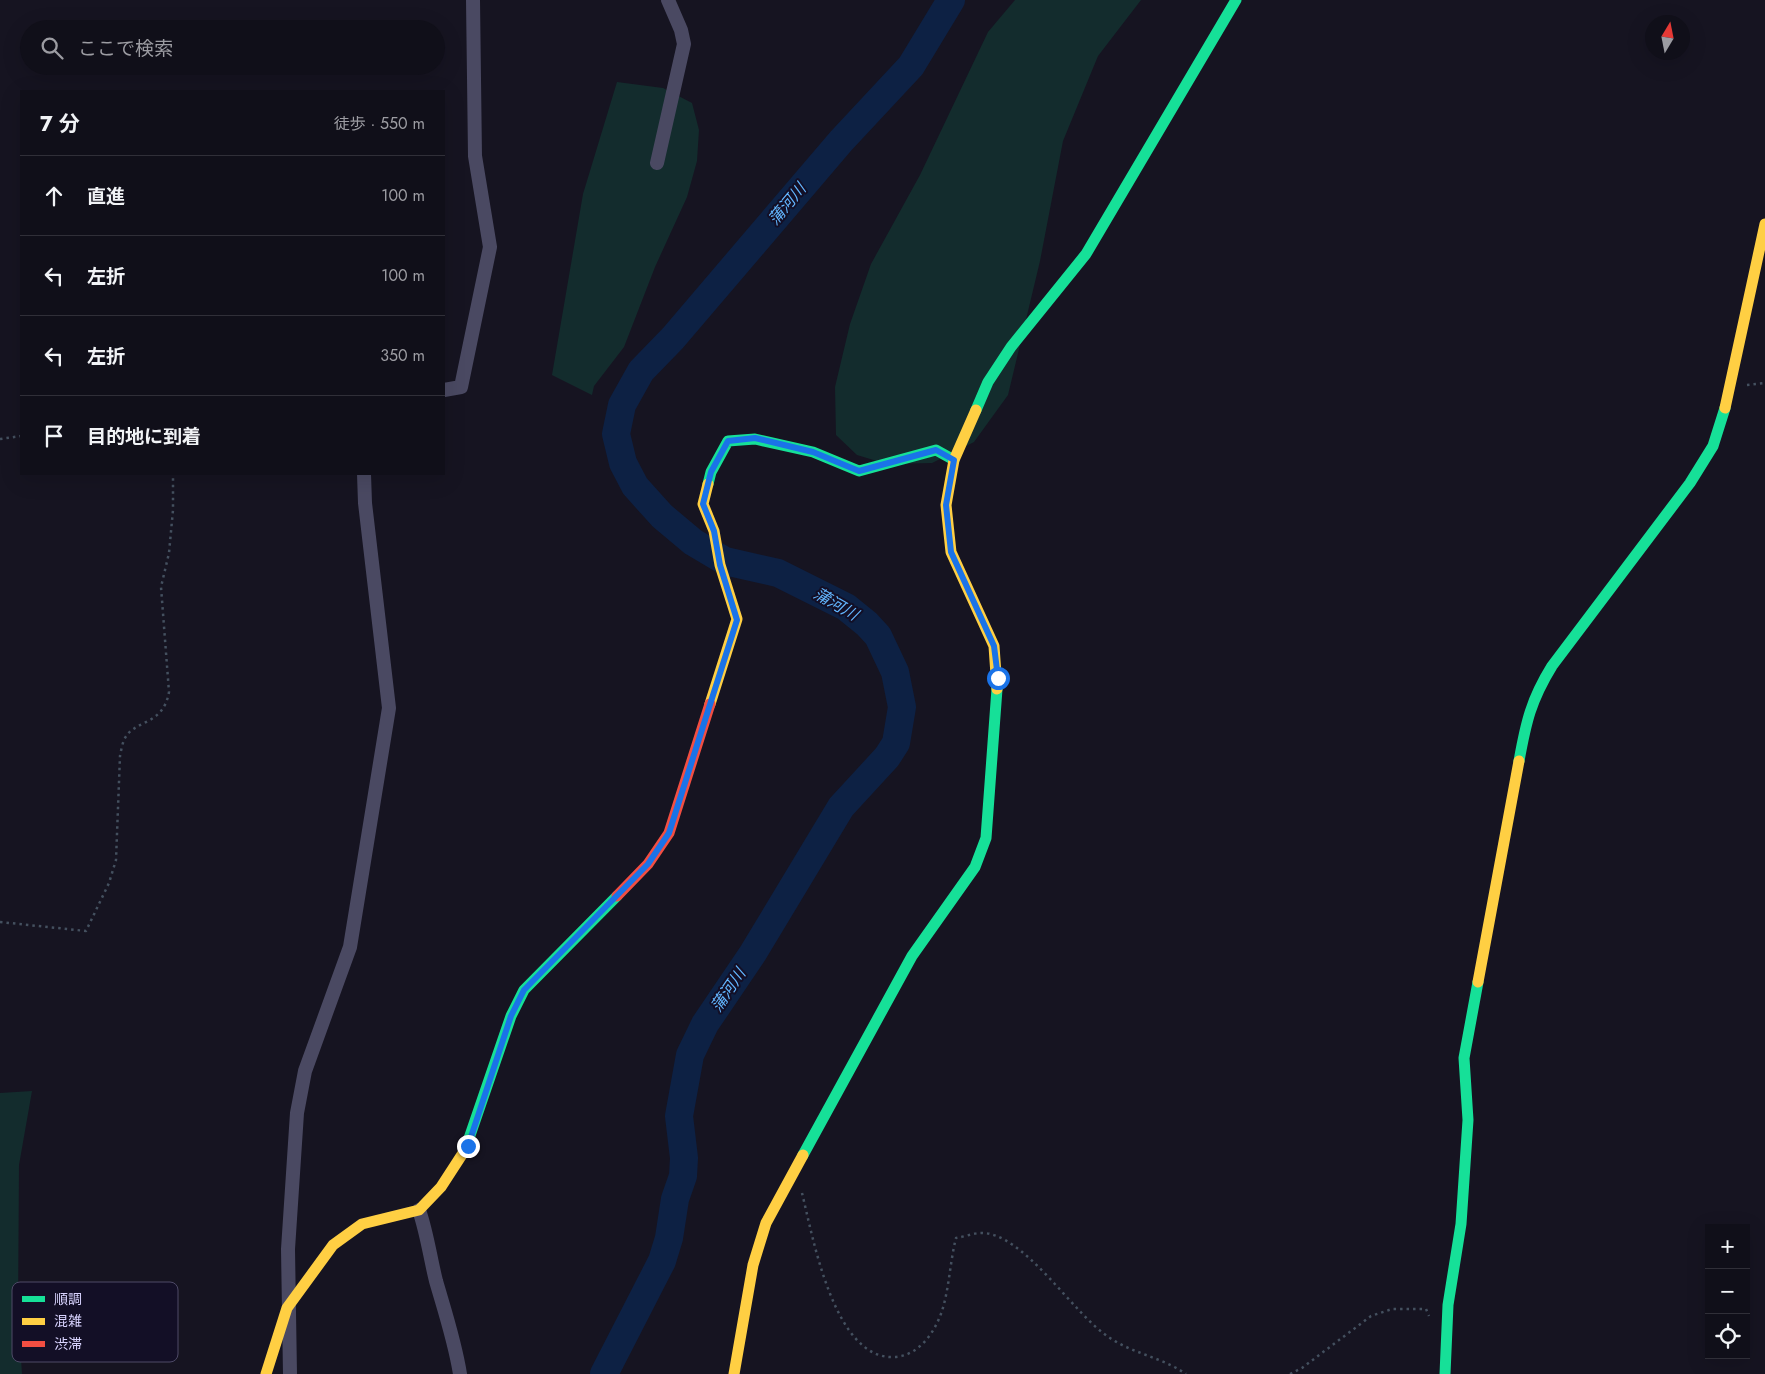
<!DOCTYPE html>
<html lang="ja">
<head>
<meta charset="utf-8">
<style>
	:root { --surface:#100f19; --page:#1e1d26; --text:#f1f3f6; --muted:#9c9ca2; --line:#302f38 }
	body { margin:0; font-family:Jost,"Noto Sans JP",sans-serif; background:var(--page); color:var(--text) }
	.controls { position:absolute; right:15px; bottom:15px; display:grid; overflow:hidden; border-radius:0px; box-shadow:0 5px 20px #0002 }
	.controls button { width:45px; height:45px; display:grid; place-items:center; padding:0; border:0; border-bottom:1px solid var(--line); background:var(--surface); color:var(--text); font:25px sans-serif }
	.compass { position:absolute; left:1645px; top:15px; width:45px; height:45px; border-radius:50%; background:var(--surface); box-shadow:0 5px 20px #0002; rotate:10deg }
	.stop { position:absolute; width:15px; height:15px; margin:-11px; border:4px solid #1a73e8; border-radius:50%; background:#fff }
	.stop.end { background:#1a73e8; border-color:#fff; box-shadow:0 1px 5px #0008 }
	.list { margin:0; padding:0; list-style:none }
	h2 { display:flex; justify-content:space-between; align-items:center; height:65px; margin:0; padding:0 20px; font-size:21px }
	h2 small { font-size:16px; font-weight:400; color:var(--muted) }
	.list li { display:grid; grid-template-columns:32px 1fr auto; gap:15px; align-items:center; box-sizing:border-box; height:80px; padding:0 20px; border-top:1px solid var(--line) }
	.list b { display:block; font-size:19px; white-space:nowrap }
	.list em { font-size:16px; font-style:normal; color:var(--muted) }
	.icon { flex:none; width:28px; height:28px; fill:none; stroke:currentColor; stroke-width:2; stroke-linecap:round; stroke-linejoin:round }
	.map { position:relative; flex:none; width:1765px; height:1374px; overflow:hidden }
	.search { position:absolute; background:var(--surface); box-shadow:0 5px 20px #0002; left:20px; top:20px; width:425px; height:55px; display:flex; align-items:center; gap:12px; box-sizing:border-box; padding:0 18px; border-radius:28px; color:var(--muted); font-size:19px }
	.panel { position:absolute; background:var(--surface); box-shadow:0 5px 20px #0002; left:20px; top:90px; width:425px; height:385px; border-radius:0px }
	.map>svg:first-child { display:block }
	.green { fill:#132c2d }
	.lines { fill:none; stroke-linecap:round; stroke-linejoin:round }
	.river { stroke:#0d2144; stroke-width:28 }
	.path { stroke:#44505f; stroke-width:2.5; stroke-dasharray:2.5 4; stroke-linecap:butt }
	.street { stroke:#4a4962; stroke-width:14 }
	.fast { stroke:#16e098; stroke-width:11 }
	.slow { stroke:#ffcf43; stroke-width:11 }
	.jam { stroke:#f24e42; stroke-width:11 }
	.route { stroke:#1a73e8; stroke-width:6 }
	.labels { text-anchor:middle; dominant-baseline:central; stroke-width:4; stroke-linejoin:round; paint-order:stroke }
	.water-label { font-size:16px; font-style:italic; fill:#62b6ff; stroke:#130f26 }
	.key { fill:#130f26; stroke:#4e4a67; stroke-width:1 }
	.key-label { font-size:14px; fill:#d9d4ff }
</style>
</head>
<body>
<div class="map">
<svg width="1765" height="1374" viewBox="0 0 1765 1374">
	<rect width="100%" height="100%" fill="#161421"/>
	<g class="green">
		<path d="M1015,0h126l-43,56 -35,85 -23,120 -32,134 -34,47 -42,21 -45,1 -30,-9 -21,-20 -1,-48 15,-63 21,-60 49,-89 68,-143z"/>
		<path d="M617,82l46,6 29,15 7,27 -2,31 -10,36 -32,70 -31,80 -30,39 -2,9 -40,-20 31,-181z"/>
		<path d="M32,1091l-13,74 -1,149 4,60h-22v-281z"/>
	</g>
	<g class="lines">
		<path class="river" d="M604,1374l58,-113 7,-23 6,-39 8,-23 1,-18 -5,-42 11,-61 15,-31 48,-71 88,-146 46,-50 9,-14 6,-36 -7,-35 -17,-36 -11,-12 -21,-17 -68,-34 -53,-12 -32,-19 -31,-26 -27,-30 -12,-23 -7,-29 6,-29 19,-34 32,-33 168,-197 70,-75 40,-66"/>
		<g class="path">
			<path d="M1747,385l18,-2"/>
			<path d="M0,439l21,-3"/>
			<path d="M0,922l86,9 23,-48 7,-23 4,-104c1,-5 2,-11 4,-16 9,-21 39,-13 45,-48l-8,-105 8,-34 4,-43v-36"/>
			<path d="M802,1193c11,44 32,168 93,164 19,-1 34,-17 42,-34 12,-23 12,-58 19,-85 7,-1 15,-4 23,-5 44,-3 94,82 131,105 24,16 51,19 76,36"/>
			<path d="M1290,1374l12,-6 69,-52 21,-7h34l3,7"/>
		</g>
		<g class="street">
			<path d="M657,163l27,-119 -3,-14 -13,-30"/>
			<path d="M444,390l17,-3 29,-140 -15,-91 -2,-156"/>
			<path d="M419,1210c8,23 11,47 17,71 9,31 19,61 24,93"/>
			<path d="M290,1374l-2,-125 9,-136 8,-42 45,-124 39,-239 -24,-205 -1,-29"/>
		</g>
		<g class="fast">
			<path d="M976,410l12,-28 23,-35 75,-93 150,-254"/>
			<path d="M708,484l3,-12 17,-31 27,-2 58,13 46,19 77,-21 18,10"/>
			<path d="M1519,761c7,-39 12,-61 33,-95l138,-183 23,-37 12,-38"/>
			<path d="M465,1150l46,-134 13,-26 93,-94"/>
			<path d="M803,1155l109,-199 63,-89 11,-29 11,-149"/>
			<path d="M1445,1374l3,-69 13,-81 7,-104 -4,-62 14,-76"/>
		</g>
		<g class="slow">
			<path d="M1725,408l40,-184"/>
			<path d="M976,410l-22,50 -8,45 5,47 43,94 3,43"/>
			<path d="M708,484l-5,20 11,27 6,34 17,54 -27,85"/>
			<path d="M1478,982l41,-221"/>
			<path d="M266,1374l21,-66 46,-63 29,-21 57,-14 22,-23 24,-37"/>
			<path d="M734,1374l19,-109 13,-42 37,-68"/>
		</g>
		<path class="jam" d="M617,896l31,-32 21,-31 41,-129"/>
	</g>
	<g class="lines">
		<path class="route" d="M468,1146l43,-130 13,-26 124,-126 21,-31 68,-213 -17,-55 -6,-34 -11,-27 8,-32 17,-31 27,-3 58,14 46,19 77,-21 18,10 -8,45 5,47 43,94 4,32"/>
	</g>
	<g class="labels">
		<g class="water-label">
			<text transform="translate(787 204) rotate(-50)">蒲河川</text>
			<text transform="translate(836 604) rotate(30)">蒲河川</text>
			<text transform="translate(728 990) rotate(-56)">蒲河川</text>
		</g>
	</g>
	<rect x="12" y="1282" width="166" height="80" rx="8" class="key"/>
	<rect x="22" y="1296" width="23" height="6" fill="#16e098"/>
	<rect x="22" y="1318" width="23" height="7" fill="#ffcf43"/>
	<rect x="22" y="1341" width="23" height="6" fill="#f24e42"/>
	<g class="key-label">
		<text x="54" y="1304">順調</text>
		<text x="54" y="1326">混雑</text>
		<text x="54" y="1349">渋滞</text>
	</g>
</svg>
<div class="controls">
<button>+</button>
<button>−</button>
<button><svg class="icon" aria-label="locate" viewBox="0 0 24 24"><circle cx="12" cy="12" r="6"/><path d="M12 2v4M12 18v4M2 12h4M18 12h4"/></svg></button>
</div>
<svg class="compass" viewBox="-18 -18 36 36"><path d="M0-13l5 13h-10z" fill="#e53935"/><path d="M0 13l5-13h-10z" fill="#9c9ca2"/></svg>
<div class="stop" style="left:998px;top:678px"></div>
<div class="stop end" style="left:468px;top:1146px"></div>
<div class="search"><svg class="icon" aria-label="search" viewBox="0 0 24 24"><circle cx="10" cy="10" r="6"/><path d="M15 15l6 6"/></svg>ここで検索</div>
<section class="panel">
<h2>7 分<small>徒歩 · 550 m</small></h2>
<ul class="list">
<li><svg class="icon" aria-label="ahead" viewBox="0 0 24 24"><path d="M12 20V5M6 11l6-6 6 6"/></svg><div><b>直進</b></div><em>100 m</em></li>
<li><svg class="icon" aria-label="left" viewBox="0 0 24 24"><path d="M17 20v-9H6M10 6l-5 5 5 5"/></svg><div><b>左折</b></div><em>100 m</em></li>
<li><svg class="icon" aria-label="left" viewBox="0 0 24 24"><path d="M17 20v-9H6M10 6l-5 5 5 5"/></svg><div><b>左折</b></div><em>350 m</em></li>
<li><svg class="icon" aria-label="arrive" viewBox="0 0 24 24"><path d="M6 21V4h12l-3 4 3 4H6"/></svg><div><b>目的地に到着</b></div></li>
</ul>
</section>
</div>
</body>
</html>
